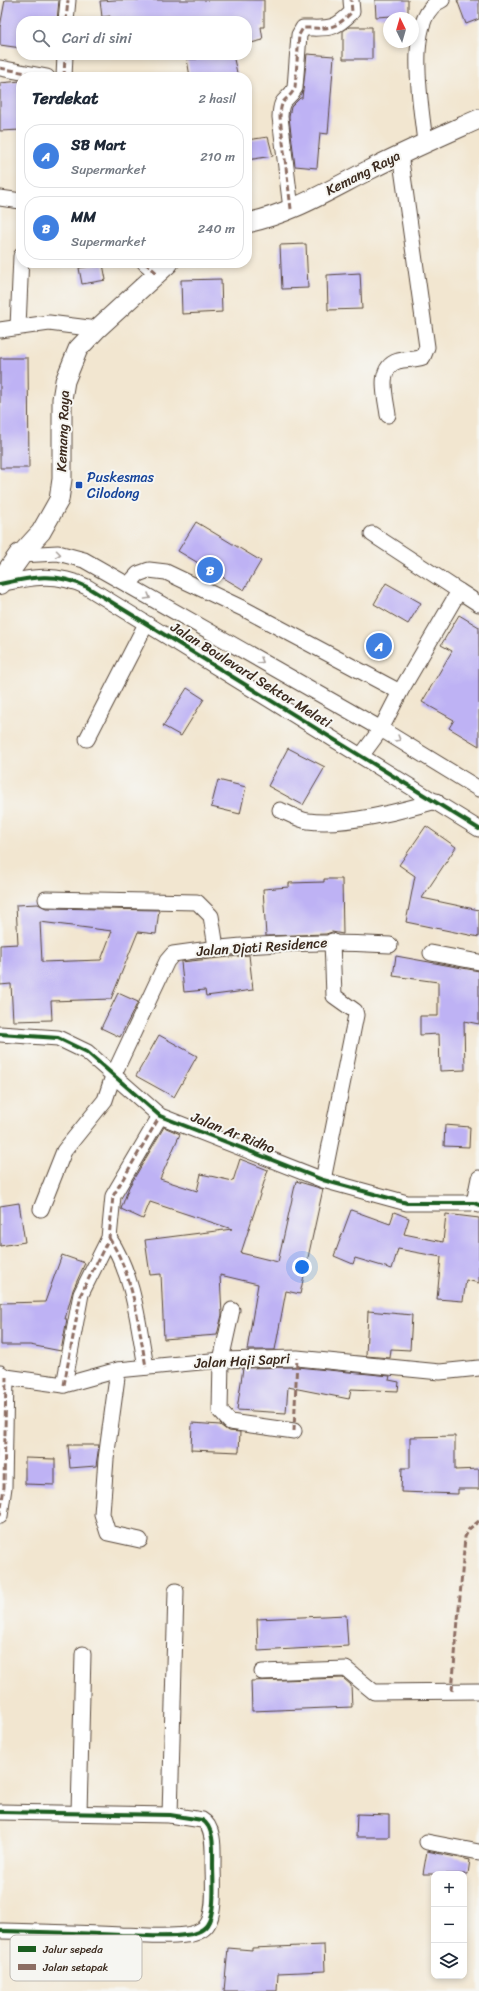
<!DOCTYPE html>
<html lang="id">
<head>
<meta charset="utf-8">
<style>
	:root { --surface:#fff; --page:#f6f6f7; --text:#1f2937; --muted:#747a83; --line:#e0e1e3; --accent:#2563eb }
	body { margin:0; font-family:Sriracha,sans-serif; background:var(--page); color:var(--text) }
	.controls { position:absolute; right:12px; bottom:12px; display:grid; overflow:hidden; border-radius:8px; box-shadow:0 2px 6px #0003 }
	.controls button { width:36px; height:36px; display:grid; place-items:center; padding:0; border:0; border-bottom:1px solid var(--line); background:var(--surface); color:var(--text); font:20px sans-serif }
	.compass { position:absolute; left:383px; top:12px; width:36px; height:36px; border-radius:50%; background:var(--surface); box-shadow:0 2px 6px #0003; rotate:355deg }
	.you { position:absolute; left:302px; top:1267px; width:14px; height:14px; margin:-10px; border:3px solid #fff; border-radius:50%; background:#1a73e8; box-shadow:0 0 0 6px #1a73e833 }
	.badge { display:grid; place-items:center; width:26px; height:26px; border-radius:50%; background:var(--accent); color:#fff; font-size:13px; font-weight:700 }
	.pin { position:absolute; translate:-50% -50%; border:2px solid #fff; box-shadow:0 1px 4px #0006 }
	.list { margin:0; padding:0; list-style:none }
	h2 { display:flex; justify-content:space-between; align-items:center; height:52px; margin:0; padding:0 16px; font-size:17px }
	h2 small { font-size:13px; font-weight:400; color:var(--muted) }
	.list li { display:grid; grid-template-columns:26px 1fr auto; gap:12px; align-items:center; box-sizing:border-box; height:64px; margin:0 8px 8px; padding:0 8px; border:1px solid var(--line); border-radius:16px }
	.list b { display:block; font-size:15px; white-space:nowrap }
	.list p { margin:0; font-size:13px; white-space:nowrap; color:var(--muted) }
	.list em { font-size:13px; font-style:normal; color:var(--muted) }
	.icon { flex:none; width:22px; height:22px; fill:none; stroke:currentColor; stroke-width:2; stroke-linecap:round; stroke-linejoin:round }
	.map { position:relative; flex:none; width:479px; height:1991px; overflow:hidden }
	.search { position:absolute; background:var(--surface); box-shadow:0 2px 6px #0003; left:16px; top:16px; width:236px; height:44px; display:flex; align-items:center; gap:10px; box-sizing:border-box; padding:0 14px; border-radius:16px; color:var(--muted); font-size:15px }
	.panel { position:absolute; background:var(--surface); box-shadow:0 2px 6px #0003; left:16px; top:72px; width:236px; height:196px; border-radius:16px }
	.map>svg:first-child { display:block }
	.building { fill:#beb2f4; fill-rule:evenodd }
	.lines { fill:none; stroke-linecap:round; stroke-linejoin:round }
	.minor-casing { stroke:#564639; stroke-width:17 }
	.tertiary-casing { stroke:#564639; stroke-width:21 }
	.secondary-casing { stroke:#564639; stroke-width:24 }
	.minor { stroke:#fff; stroke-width:15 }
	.tertiary { stroke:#fff; stroke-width:19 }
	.secondary { stroke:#fff; stroke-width:22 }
	.quiet { stroke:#8d6e63; stroke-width:3; stroke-dasharray:6 3; stroke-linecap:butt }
	.cycleway-casing { stroke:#f6f6f2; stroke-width:6 }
	.cycleway { stroke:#1b5e20; stroke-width:4 }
	.oneway { stroke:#a79f9a }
	.transit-dot { fill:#1a4fb4; stroke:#f6f6f2; stroke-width:1.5 }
	.labels { text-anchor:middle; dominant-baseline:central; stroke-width:4; stroke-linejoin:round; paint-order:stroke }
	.street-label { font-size:14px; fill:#3b2a1e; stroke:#f6f6f2 }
	.transit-label { font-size:14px; fill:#164399; stroke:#f6f6f2; text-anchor:start }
	.key { fill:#f6f6f2; stroke:#beb9b2; stroke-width:1 }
	.key-label { font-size:11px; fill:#3b2a1e }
</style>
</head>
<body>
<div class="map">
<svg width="479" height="1991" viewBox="0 0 479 1991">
	<rect width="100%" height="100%" fill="#f6f6f2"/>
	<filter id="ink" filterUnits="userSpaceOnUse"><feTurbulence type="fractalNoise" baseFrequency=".025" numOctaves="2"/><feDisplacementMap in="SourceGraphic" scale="8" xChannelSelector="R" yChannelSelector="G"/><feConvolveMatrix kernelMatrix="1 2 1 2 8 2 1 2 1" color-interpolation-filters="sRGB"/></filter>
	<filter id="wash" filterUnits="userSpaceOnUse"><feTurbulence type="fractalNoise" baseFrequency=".012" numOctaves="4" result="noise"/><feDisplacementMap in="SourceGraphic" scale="16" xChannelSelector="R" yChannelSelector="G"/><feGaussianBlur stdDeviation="0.9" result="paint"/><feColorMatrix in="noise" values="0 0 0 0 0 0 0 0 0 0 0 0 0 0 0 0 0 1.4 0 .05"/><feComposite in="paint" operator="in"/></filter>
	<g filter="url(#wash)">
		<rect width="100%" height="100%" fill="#f2e6d0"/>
		<g id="blocks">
			<g class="building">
				<path d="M5,0h54l-2,21h-36v27l-21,-3v-18z"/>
				<path d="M115,0h149v27h-3l2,13 -16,4v-23h-136l-1,-5 -8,1 -2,-16z"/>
				<path d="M375,0h33v15l-32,2z"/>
				<path d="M457,0h22v19l-13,5z"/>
				<path d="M349,27h23v32h-29v-28z"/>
				<path d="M307,54l27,2 -6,78 -8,-1 -3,35 -22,-2 -6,-49 2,-10 9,-9h2z"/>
				<path d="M196,55h37l5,22h-48l-3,-18h10z"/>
				<path d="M21,81v49l-21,1v-48z"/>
				<path d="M268,137l5,19 -26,4v-20z"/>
				<path d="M306,244l2,44 -26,1 -2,-44z"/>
				<path d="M103,264l3,16 -24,4 -3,-16z"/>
				<path d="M360,273l2,36 -34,1 -1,-35z"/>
				<path d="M221,279l1,33 -40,2 -1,-34z"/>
				<path d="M0,358h28l1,110h-29z"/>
				<path d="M196,522l65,39 -17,29 -66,-39z"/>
				<path d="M386,583l35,20 -13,21 -34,-20z"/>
				<path d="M459,615l20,12v119l-30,-18 5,-8 -32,-18 30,-51 -11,-6z"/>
				<path d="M187,688l17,11 -23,37 -18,-10z"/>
				<path d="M288,748l37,19 -22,38 -35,-19z"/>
				<path d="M218,780l28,7 -6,27 -29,-7z"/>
				<path d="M426,826l30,21 -34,51 57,12v27l-73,-15 9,-46 -16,-11z"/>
				<path d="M324,879h18l1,55 -11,-2 -6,2 -60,2 -3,-47 26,-2v-4l35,-1z"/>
				<path d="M38,904l8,4 113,2 -3,24 -18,-2 -27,67 -60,2 1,19 -39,1 -2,-37 -11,1v-40l18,-1 -2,-39zM40,922l72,9 -11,29 -59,2z"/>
				<path d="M249,955l4,35 -47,6 -1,-6 -21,2 -3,-30z"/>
				<path d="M396,956l83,15v53l-15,-3 1,49 -25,1 -1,-37 -19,1v-19h18v-34l-45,-6z"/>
				<path d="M118,993l20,9 -18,35 -19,-9z"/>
				<path d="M159,1035l38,21 -23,41 -38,-21z"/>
				<path d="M445,1125l25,2 -1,20 -25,-1z"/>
				<path d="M164,1127l16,7 -20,45 37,12 4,-17 32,7 7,-22 28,11 -27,83 37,9 18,-81 27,8 -23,105 -14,-3 -11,59h-28l11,-66 -38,-9 2,40 -5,20 -53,4 -3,-65 -11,1 -5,-35 87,-11 -82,-27 -7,17 -22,-10 8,-22z"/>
				<path d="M19,1203l6,39 -25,4v-40z"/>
				<path d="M351,1210l39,14 4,-12 15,6 -5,16 39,8 3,-28 33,4v65l-13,-3 -3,21 -26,-2 4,-42 -43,-8 -6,20 -37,-11 -2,6 -19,-8z"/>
				<path d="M62,1255l23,8 -12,27 -8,29h2l-6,32 -31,-6h-29v-42l44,-1z"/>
				<path d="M368,1311l44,4 -2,35 -19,-1 -1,9 -24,-2z"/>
				<path d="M297,1367l93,9 -1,4 10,2 -1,9 -47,-2 -2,10 -61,-12 -2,26 -49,-3 6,-42z"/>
				<path d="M192,1423l28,2 8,6 12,1 -1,20 -48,-2z"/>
				<path d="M455,1436v34l24,-1v20h-21v5l-57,-2 1,-24h8v-31z"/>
				<path d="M68,1445h31l-3,21 -26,2z"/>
				<path d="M25,1458l30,1v26l-30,-1z"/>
				<path d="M346,1615l2,31 -90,5 -1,-32z"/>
				<path d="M343,1678l8,7 1,22 -100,4 -1,-30z"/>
				<path d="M357,1814l32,1v22h-33z"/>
				<path d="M427,1851l43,9 -2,14h-45z"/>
				<path d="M324,1945l1,26 -47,2 -1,18h-53l4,-43 24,2v-2z"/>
			</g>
		</g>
	</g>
	<g filter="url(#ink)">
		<use href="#blocks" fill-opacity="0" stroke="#564639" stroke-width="1"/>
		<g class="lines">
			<defs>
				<g id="minor">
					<path d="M66,21l2,-21"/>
					<path d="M0,68l47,9"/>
					<path d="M64,77l1,-22"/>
					<path d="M425,143c-3,-34 -22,-127 17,-143"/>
					<path d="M0,198l21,3"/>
					<path d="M291,209l-11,-92c1,-22 7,-14 15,-29l4,-53 4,-7c26,0 30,3 49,-16l-1,-12"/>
					<path d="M145,263l12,10"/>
					<path d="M18,327l3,-71"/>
					<path d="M0,330l49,-7 48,6"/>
					<path d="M388,415c-2,-17 -12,-47 10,-54 8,-2 17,-1 25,-4l4,-10 -27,-193"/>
					<path d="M372,534l87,57"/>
					<path d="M20,555l38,-2 26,7 297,169 98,60"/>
					<path d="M0,584c32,-7 56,-12 87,3l392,242"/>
					<path d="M128,585l10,-11 11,-4 17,2 80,38 154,82"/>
					<path d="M87,739l59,-115"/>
					<path d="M361,756l20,-27 19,-37 59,-101 20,13"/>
					<path d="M280,810c8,3 19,10 28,11 37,5 92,-10 128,-20"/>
					<path d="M46,899l151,3 14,14 5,31"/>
					<path d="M431,953l48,9"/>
					<path d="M0,1034l58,4 29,14 73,64 163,64 84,23h67l5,2"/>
					<path d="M323,1180l33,-165 -1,-4 -21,-15 -2,-55"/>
					<path d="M474,1203l5,-25"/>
					<path d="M41,1209l23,-58 41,-51 8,-24 54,-115 6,-7c72,-11 145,-13 217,-9"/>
					<path d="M109,1238c25,38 29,85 37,129"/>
					<path d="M232,1310l-11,50 -1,51 10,11 64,9"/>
					<path d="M118,1370l-12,89 -4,55 6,19 32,7"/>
					<path d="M0,1373l6,4 58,8 54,-15 103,-10 76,-2 143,14 39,-4"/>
					<path d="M64,1385l17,-91 28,-56 4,-42 47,-80"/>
					<path d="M0,1516l4,-29 2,-110"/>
					<path d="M262,1672l84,-3 28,23 105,-1"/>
					<path d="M0,1812l170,3 32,5c13,7 11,32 11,45 0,16 3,47 -6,60 -4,6 -15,10 -22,10 -20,3 -43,0 -64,0 -40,-2 -81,-3 -121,-4"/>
					<path d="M79,1813l4,-159"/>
					<path d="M170,1815l6,-224"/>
					<path d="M427,1842l52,10"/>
				</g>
				<g id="tertiary">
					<path d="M247,223c43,-9 81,-32 120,-52 37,-19 74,-35 112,-52"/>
					<path d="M20,555l21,-23 18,-32 3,-21v-80l3,-18 13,-32 19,-20 72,-66"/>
				</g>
				<path id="secondary" d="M0,583l20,-28"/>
			</defs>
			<use href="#minor" class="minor-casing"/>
			<use href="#tertiary" class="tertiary-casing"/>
			<use href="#secondary" class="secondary-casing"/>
			<use href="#minor" class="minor"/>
			<use href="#tertiary" class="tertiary"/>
			<use href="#secondary" class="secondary"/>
			<g class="quiet">
				<path d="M66,21l2,-21"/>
				<path d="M0,68l47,9"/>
				<path d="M64,77l1,-22"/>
				<path d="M291,209l-11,-92c1,-22 7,-14 15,-29l4,-53 4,-7c26,0 30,3 49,-16l-1,-12"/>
				<path d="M145,263l12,10"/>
				<path d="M109,1238c25,38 29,85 37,129"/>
				<path d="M64,1385l17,-91 28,-56 4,-42 47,-80"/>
				<path d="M294,1431l3,-73"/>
				<path d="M0,1516l4,-29 2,-110"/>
				<path d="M452,1691l13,-154 4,-8 10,-8"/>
			</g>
			<defs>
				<g id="cycleway">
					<path d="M0,584c32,-7 56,-12 87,3l392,242"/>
					<path d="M0,1034l58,4 29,14 73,64 163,64 84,23h67l5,2"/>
					<path d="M0,1812l170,3 32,5c13,7 11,32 11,45 0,16 3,47 -6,60 -4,6 -15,10 -22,10 -20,3 -43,0 -64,0 -40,-2 -81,-3 -121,-4"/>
				</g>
			</defs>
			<use href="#cycleway" class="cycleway-casing"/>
			<use href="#cycleway" class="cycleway"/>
		</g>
		<defs><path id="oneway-chevron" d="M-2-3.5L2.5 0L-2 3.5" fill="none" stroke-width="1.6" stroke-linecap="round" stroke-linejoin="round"/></defs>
		<g class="oneway">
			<use href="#oneway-chevron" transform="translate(58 554) rotate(7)"/>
			<use href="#oneway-chevron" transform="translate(148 597) rotate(30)"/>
			<use href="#oneway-chevron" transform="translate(261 661) rotate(30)"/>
			<use href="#oneway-chevron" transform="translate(398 739) rotate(31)"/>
		</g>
	</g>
	<rect class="transit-dot" x="75" y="481" width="8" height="8" rx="2"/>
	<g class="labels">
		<g class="street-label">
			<text transform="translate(363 173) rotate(-27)">Kemang Raya</text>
			<text transform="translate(63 431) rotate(-88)">Kemang Raya</text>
			<text transform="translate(251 675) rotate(32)">Jalan Boulevard Sektor Melati</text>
			<text transform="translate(262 947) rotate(-4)">Jalan Djati Residence</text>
			<text transform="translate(233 1133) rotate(22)">Jalan Ar Ridho</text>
			<text transform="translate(242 1361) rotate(-3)">Jalan Haji Sapri</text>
		</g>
		<g class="transit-label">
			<text x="87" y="477">Puskesmas<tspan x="87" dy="16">Cilodong</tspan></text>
		</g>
	</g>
	<rect x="10" y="1935" width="132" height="46" rx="6" class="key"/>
	<rect x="18" y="1946" width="18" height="6" fill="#1b5e20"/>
	<rect x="18" y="1964" width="18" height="6" fill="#8d6e63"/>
	<g class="key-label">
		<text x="43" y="1953">Jalur sepeda</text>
		<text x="43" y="1971">Jalan setapak</text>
	</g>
</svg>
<div class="controls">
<button>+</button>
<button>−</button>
<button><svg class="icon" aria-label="layers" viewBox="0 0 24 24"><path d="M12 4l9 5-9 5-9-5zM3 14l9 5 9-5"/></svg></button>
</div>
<svg class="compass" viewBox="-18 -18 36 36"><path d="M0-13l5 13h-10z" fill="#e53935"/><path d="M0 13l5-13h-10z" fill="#747a83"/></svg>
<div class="you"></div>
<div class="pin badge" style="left:379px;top:646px;background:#3f7fe0">A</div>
<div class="pin badge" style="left:210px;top:570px;background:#3f7fe0">B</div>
<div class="search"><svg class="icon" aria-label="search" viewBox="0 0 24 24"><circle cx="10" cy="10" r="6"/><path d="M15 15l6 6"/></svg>Cari di sini</div>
<section class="panel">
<h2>Terdekat<small>2 hasil</small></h2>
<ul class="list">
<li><span class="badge" style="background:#3f7fe0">A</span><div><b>SB Mart</b><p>Supermarket</p></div><em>210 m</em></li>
<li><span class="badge" style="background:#3f7fe0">B</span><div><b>MM</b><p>Supermarket</p></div><em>240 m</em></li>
</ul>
</section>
</div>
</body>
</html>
